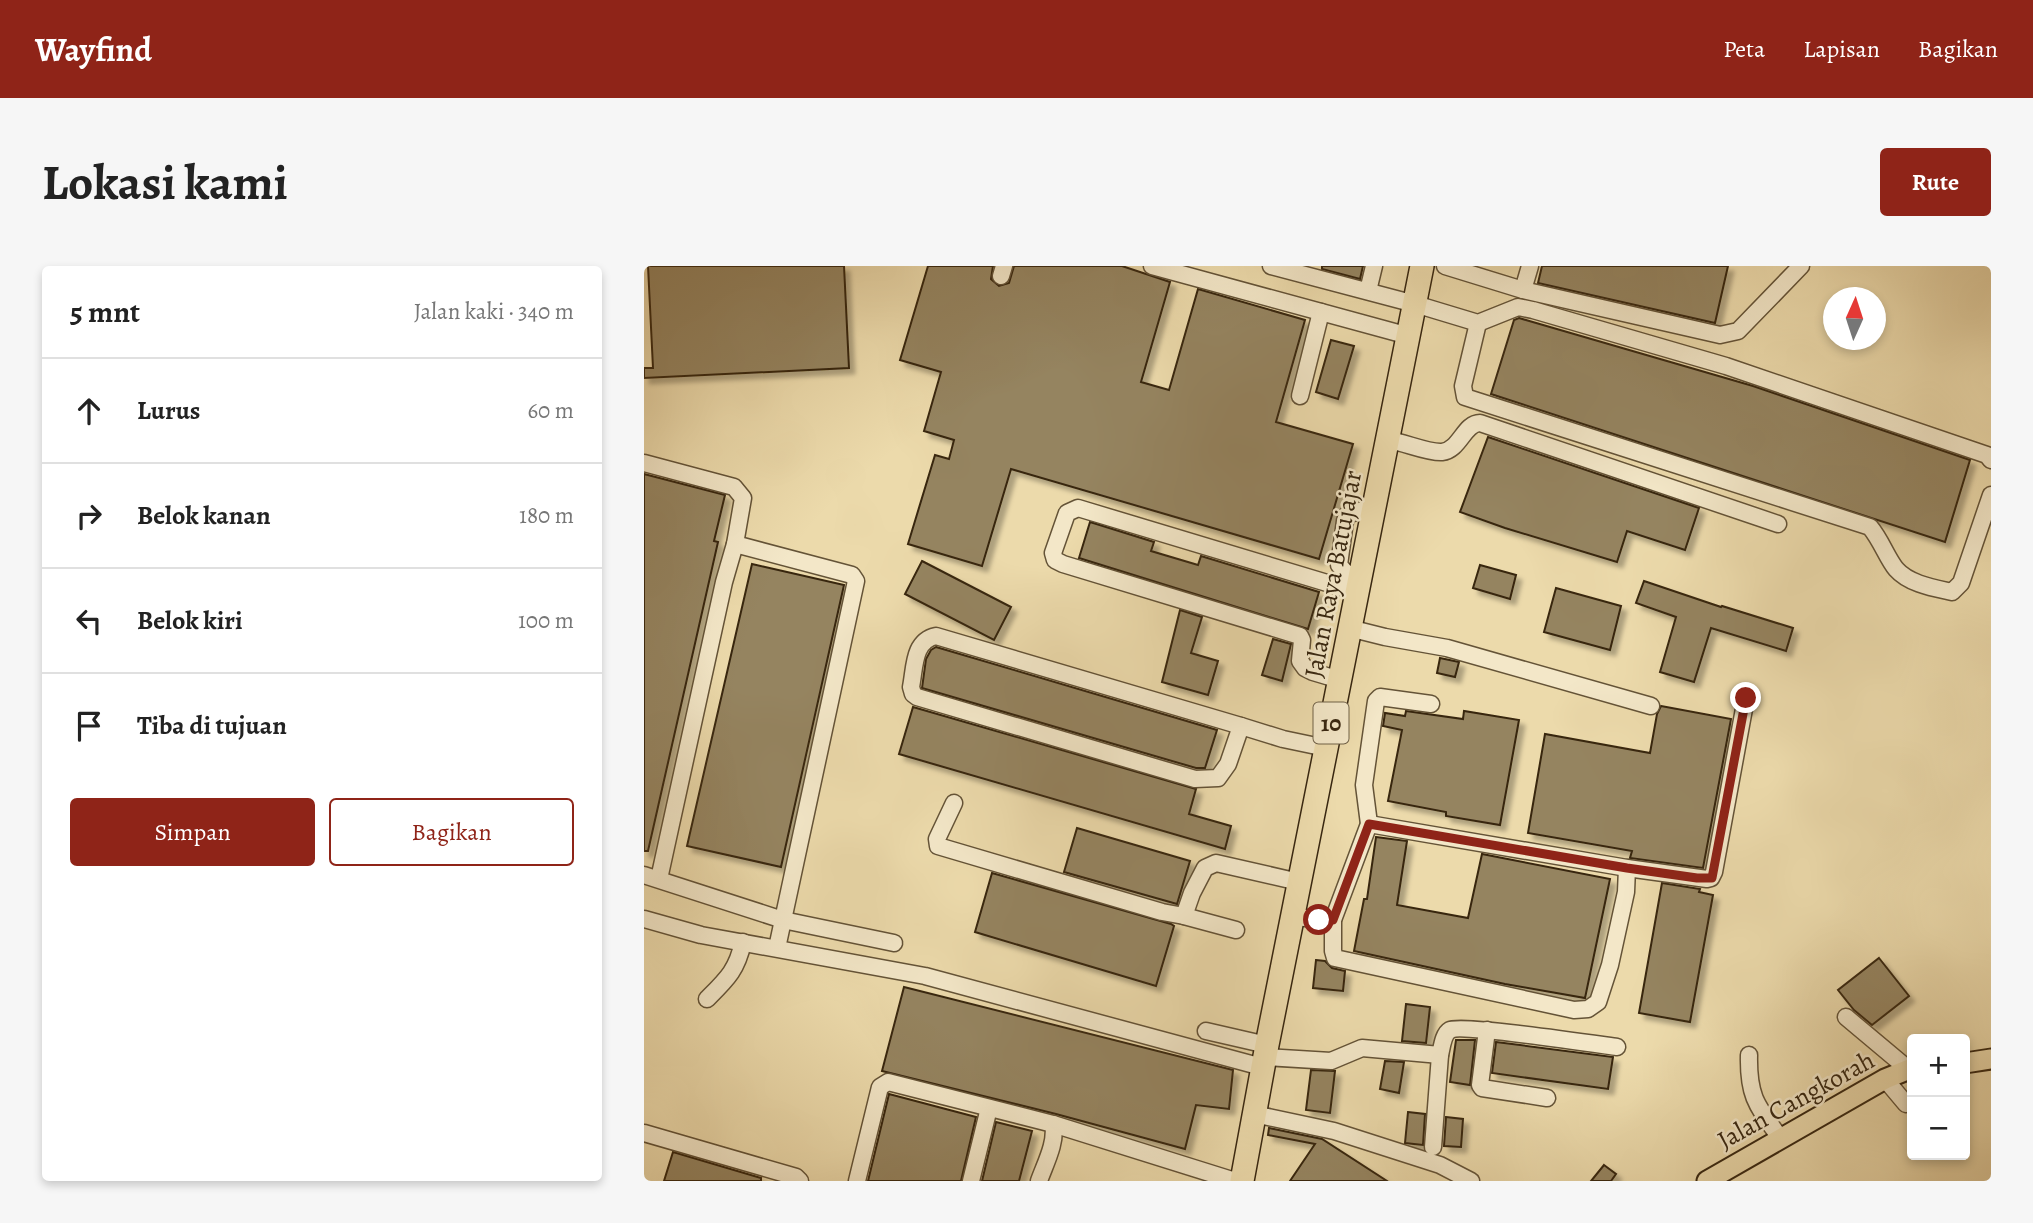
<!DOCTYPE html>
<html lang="id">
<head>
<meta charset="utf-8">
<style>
	:root { --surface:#fff; --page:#f6f6f6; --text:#222; --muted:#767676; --line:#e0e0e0; --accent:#8f2418 }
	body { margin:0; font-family:Alegreya,serif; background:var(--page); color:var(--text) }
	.controls { position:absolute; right:21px; bottom:21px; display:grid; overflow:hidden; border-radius:7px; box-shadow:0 4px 10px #0003 }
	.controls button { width:63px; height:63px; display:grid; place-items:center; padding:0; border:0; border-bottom:2px solid var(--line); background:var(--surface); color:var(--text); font:35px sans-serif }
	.compass { position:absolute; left:1179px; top:21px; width:63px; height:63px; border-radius:50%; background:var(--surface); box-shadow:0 4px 10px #0003; rotate:3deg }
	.stop { position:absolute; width:21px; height:21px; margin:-16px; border:5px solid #8f2418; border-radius:50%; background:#fff }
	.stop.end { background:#8f2418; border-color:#fff; box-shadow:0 2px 7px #0008 }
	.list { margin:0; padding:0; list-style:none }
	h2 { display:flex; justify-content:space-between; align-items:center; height:91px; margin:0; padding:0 28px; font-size:30px }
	h2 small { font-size:23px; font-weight:400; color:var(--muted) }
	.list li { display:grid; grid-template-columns:46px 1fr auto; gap:21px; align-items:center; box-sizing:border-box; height:105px; padding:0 28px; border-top:2px solid var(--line) }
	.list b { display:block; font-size:26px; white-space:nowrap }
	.list em { font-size:23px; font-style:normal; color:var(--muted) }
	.actions { display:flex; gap:14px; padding:21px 28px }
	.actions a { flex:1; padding:16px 0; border:2px solid var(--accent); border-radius:7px; text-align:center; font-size:24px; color:var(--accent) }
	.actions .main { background:var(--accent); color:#fff }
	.icon { flex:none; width:38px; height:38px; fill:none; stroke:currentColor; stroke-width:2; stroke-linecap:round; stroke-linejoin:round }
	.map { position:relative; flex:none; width:1347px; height:915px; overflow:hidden; border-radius:7px }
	header { display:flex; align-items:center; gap:42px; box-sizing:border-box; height:98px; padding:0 35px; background:var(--accent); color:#fff }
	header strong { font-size:33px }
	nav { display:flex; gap:38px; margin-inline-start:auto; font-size:24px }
	.intro { display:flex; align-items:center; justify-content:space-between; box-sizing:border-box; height:168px; padding:0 42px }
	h1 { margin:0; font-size:49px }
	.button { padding:18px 32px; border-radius:7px; background:var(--accent); color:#fff; font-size:24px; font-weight:700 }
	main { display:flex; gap:42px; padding:0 42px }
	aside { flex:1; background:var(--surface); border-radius:7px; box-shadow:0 4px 10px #0003 }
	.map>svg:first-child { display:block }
	.building { fill:#958461; stroke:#372610; stroke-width:2; filter:url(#shadow) }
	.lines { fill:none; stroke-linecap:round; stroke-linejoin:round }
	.minor-casing { stroke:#645337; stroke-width:19 }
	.major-casing { stroke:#372610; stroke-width:23 }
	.highway-casing { stroke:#372610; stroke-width:26 }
	.minor { stroke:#f3e7c8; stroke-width:16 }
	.major { stroke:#ecdaab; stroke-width:19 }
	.highway { stroke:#ecdaab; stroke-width:23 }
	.route { stroke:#8f2418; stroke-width:9 }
	.labels { text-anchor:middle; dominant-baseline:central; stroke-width:5; stroke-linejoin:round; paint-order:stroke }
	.shield { fill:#f3e7c8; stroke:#6f6047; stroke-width:2 }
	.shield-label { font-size:24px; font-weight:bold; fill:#372610 }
	.street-label { font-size:26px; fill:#372610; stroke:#f3e7c8 }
</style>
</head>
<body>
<header>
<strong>Wayfind</strong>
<nav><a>Peta</a><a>Lapisan</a><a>Bagikan</a></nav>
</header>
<div class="intro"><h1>Lokasi kami</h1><a class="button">Rute</a></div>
<main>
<aside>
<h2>5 mnt<small>Jalan kaki · 340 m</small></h2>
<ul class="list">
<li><svg class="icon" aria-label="ahead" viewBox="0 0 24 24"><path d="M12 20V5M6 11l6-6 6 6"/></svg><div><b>Lurus</b></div><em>60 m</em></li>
<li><svg class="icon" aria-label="right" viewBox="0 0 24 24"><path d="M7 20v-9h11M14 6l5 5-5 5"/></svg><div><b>Belok kanan</b></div><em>180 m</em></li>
<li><svg class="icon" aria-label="left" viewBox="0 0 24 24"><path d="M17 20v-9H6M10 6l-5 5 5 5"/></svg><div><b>Belok kiri</b></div><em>100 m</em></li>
<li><svg class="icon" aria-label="arrive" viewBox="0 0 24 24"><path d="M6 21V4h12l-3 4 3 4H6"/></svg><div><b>Tiba di tujuan</b></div></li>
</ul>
<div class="actions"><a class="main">Simpan</a><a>Bagikan</a></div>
</aside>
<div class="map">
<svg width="1347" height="915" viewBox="0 0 1347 915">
	<defs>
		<filter id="shadow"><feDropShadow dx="5.5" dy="5.5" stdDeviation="2" flood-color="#0004"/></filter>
	</defs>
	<rect width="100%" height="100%" fill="#ecdaab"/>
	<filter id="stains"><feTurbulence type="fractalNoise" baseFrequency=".00286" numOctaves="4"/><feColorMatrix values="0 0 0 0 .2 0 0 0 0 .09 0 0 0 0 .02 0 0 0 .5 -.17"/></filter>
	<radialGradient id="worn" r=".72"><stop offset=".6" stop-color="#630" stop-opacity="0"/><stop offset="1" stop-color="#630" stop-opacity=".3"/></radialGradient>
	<g class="building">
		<path d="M4,0h196l5,102 -205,10v-10h9z"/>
		<path d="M284,0h65l-2,13 8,7 10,-3 5,-17h108l48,16 -29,100 28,8 29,-101 107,31 -29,102 77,22 -34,115 -308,-90 -29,97 -74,-22 27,-89 14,4 5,-19 -30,-9 17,-59 -41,-12z"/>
		<path d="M678,0h41l-3,13 -38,-10z"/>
		<path d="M898,0h186l-13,57 -177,-40z"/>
		<path d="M875,52l234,68 217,74 -25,82 -454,-148 23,-74z"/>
		<path d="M687,74l23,6 -16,53 -22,-7z"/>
		<path d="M844,171l211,71 -14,42 -58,-19 -10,31 -112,-34 -45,-16z"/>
		<path d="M0,208l81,21 -11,46 4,1 -70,309h-4z"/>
		<path d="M446,256l64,20 -3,9 47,14 3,-9 118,36 -11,37 -229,-71z"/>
		<path d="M278,295l89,46 -17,33 -89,-46z"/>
		<path d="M108,298l92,21 -63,282 -94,-21z"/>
		<path d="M836,299l36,10 -6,24 -37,-11z"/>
		<path d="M1000,315l77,26 1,-1 71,22 -7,23 -75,-23 -17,54 -34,-10 16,-55 -40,-14z"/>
		<path d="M912,322l65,18 -11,44 -66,-18z"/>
		<path d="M536,344l22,7 -11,36 27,8 -10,34 -46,-13z"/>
		<path d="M629,373l18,5 -9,37 -20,-6z"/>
		<path d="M292,381l281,83 -12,38h-9l-274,-80 4,-29 5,-9z"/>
		<path d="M796,392l19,4 -4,15 -18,-4z"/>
		<path d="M1017,440l70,13 -28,149 -73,-10 2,-7 -104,-18 17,-99 105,19 7,-39z"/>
		<path d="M269,441l283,82 -7,25 42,12 -6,23 -326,-95z"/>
		<path d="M762,445l57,8 1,-8 55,9 -19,105 -54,-9v-4l-58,-11 14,-71 -19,-4 2,-13 20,3z"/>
		<path d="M433,562l113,33 -13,43 -113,-32z"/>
		<path d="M732,571l31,4 -10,64 71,13 14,-64 128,25 -25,119 -80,-14 -151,-33 10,-52h3z"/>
		<path d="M348,607l179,51 3,2 -18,60 -181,-54z"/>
		<path d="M1018,617l38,6 -1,3 14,3 -23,127 -51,-9z"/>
		<path d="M1235,692l30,38 -37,29 -18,-15 -16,-20z"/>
		<path d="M672,694l9,1 7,7 13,3 -2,20 -30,-3z"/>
		<path d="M260,721l329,83 -4,39 -33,-4 -11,44 -129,-35 -174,-43z"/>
		<path d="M762,738l24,3 -4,36 -24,-2z"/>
		<path d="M812,774h19l-5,45 -20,-3z"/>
		<path d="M852,776l117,15 -5,32 -116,-16z"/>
		<path d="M741,795l19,1 -5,31 -19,-4z"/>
		<path d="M667,804l24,1 -5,42 -24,-3z"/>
		<path d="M245,828l87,23 -15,64h-93z"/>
		<path d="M764,846l17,2 -2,31 -18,-2z"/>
		<path d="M802,851l17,2 -2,28 -17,-1z"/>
		<path d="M352,856l36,9 -13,50h-37z"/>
		<path d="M625,862l53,11 65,42h-97l25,-37 -47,-9z"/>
		<path d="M29,886l88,26v3h-97z"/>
		<path d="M960,899l12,9 -5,7h-20z"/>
	</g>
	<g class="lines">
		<defs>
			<g id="minor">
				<path d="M508,0l257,70"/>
				<path d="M627,0l144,38 63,19 40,-16 15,3 193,56 261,89 4,5"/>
				<path d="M801,0l78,24 197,45 18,-4 63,-65"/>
				<path d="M357,10l3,-10"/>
				<path d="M879,24l7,-24"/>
				<path d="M724,25l6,-25"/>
				<path d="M834,57l-15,63 2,11 405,130c11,13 17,31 26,42 13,15 38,19 56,23l9,-9 30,-88"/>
				<path d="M656,130l21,-84"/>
				<path d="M744,174c16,2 40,13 54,12 18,-2 22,-29 38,-29l298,101"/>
				<path d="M0,197l90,24 9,11 -8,46 -11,38 -65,297"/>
				<path d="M716,310l-14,-3 -7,-8 6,-44 2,-6 28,-9"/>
				<path d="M705,362l36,9 62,11 204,58"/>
				<path d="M292,370l305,90 -13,38 -10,14 -23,1 -278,-82 -4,-3 -2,-7c4,-20 2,-46 25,-51z"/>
				<path d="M696,414l-27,-8 -8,-4 -5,-7 2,-21 -2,-4 -237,-72 -8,-4 -2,-7 14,-40 11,-5 279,84"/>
				<path d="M787,438l-51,-7 -4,4 -12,84 5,39 -36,96v31l2,7 239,52 14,-1 10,-7 12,-37 16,-73 1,-24"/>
				<path d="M597,460l42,13 43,9"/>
				<path d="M310,537l-17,36 1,7 224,66 22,4 8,-23 13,-25 11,-5 83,19"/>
				<path d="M725,558l258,44 80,11 4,-1 3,-6 32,-174"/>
				<path d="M0,609l139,45 73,-339 -4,-6 -117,-31"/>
				<path d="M540,650l52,14"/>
				<path d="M648,651l41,3"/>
				<path d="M0,653l57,16 224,41 337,91"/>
				<path d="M133,682l6,-28 111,23"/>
				<path d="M63,733c20,-20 30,-29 36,-57"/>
				<path d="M1202,751l62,52"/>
				<path d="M843,764l-7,55 2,3 65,10"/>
				<path d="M562,765l61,14"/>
				<path d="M1105,789c-1,42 8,51 32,84"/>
				<path d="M620,791l67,4 31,-13 78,7c2,-8 3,-21 10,-25 10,-6 145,14 167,17"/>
				<path d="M1241,813l21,25"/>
				<path d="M610,848l80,17 106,34 31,16"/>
				<path d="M409,858l182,57"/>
				<path d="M0,867l152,44 4,4"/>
				<path d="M789,881l7,-92"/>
				<path d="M213,915l23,-94 8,-5 165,42c4,18 -8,40 -14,57"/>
				<path d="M327,915l18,-73"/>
			</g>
			<g id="major">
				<path d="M1321,797l26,-4"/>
				<path d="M1063,915l178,-102 27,-11"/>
			</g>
			<path id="highway" d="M598,915l25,-136 155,-779"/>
		</defs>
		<use href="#minor" class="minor-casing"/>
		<use href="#major" class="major-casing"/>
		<use href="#highway" class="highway-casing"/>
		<use href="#minor" class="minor"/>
		<use href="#major" class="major"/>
		<use href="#highway" class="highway"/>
	</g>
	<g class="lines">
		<path class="route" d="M675,654h14l36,-96 258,44 70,10h15l34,-180"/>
	</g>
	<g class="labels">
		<rect class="shield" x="669.5" y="436.5" width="35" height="41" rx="5"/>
		<g class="shield-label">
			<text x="687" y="457">10</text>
		</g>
		<g class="street-label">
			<text transform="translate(689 308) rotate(-79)">Jalan Raya Batujajar</text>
			<text transform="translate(1152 834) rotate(-29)">Jalan Cangkorah</text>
		</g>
	</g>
	<rect width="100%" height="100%" filter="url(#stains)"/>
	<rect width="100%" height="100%" fill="url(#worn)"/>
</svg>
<div class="controls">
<button>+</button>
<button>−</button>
</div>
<svg class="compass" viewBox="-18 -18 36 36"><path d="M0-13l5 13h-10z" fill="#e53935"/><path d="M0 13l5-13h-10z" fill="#767676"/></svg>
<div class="stop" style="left:675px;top:654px"></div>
<div class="stop end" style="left:1102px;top:432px"></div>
</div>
</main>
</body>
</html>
